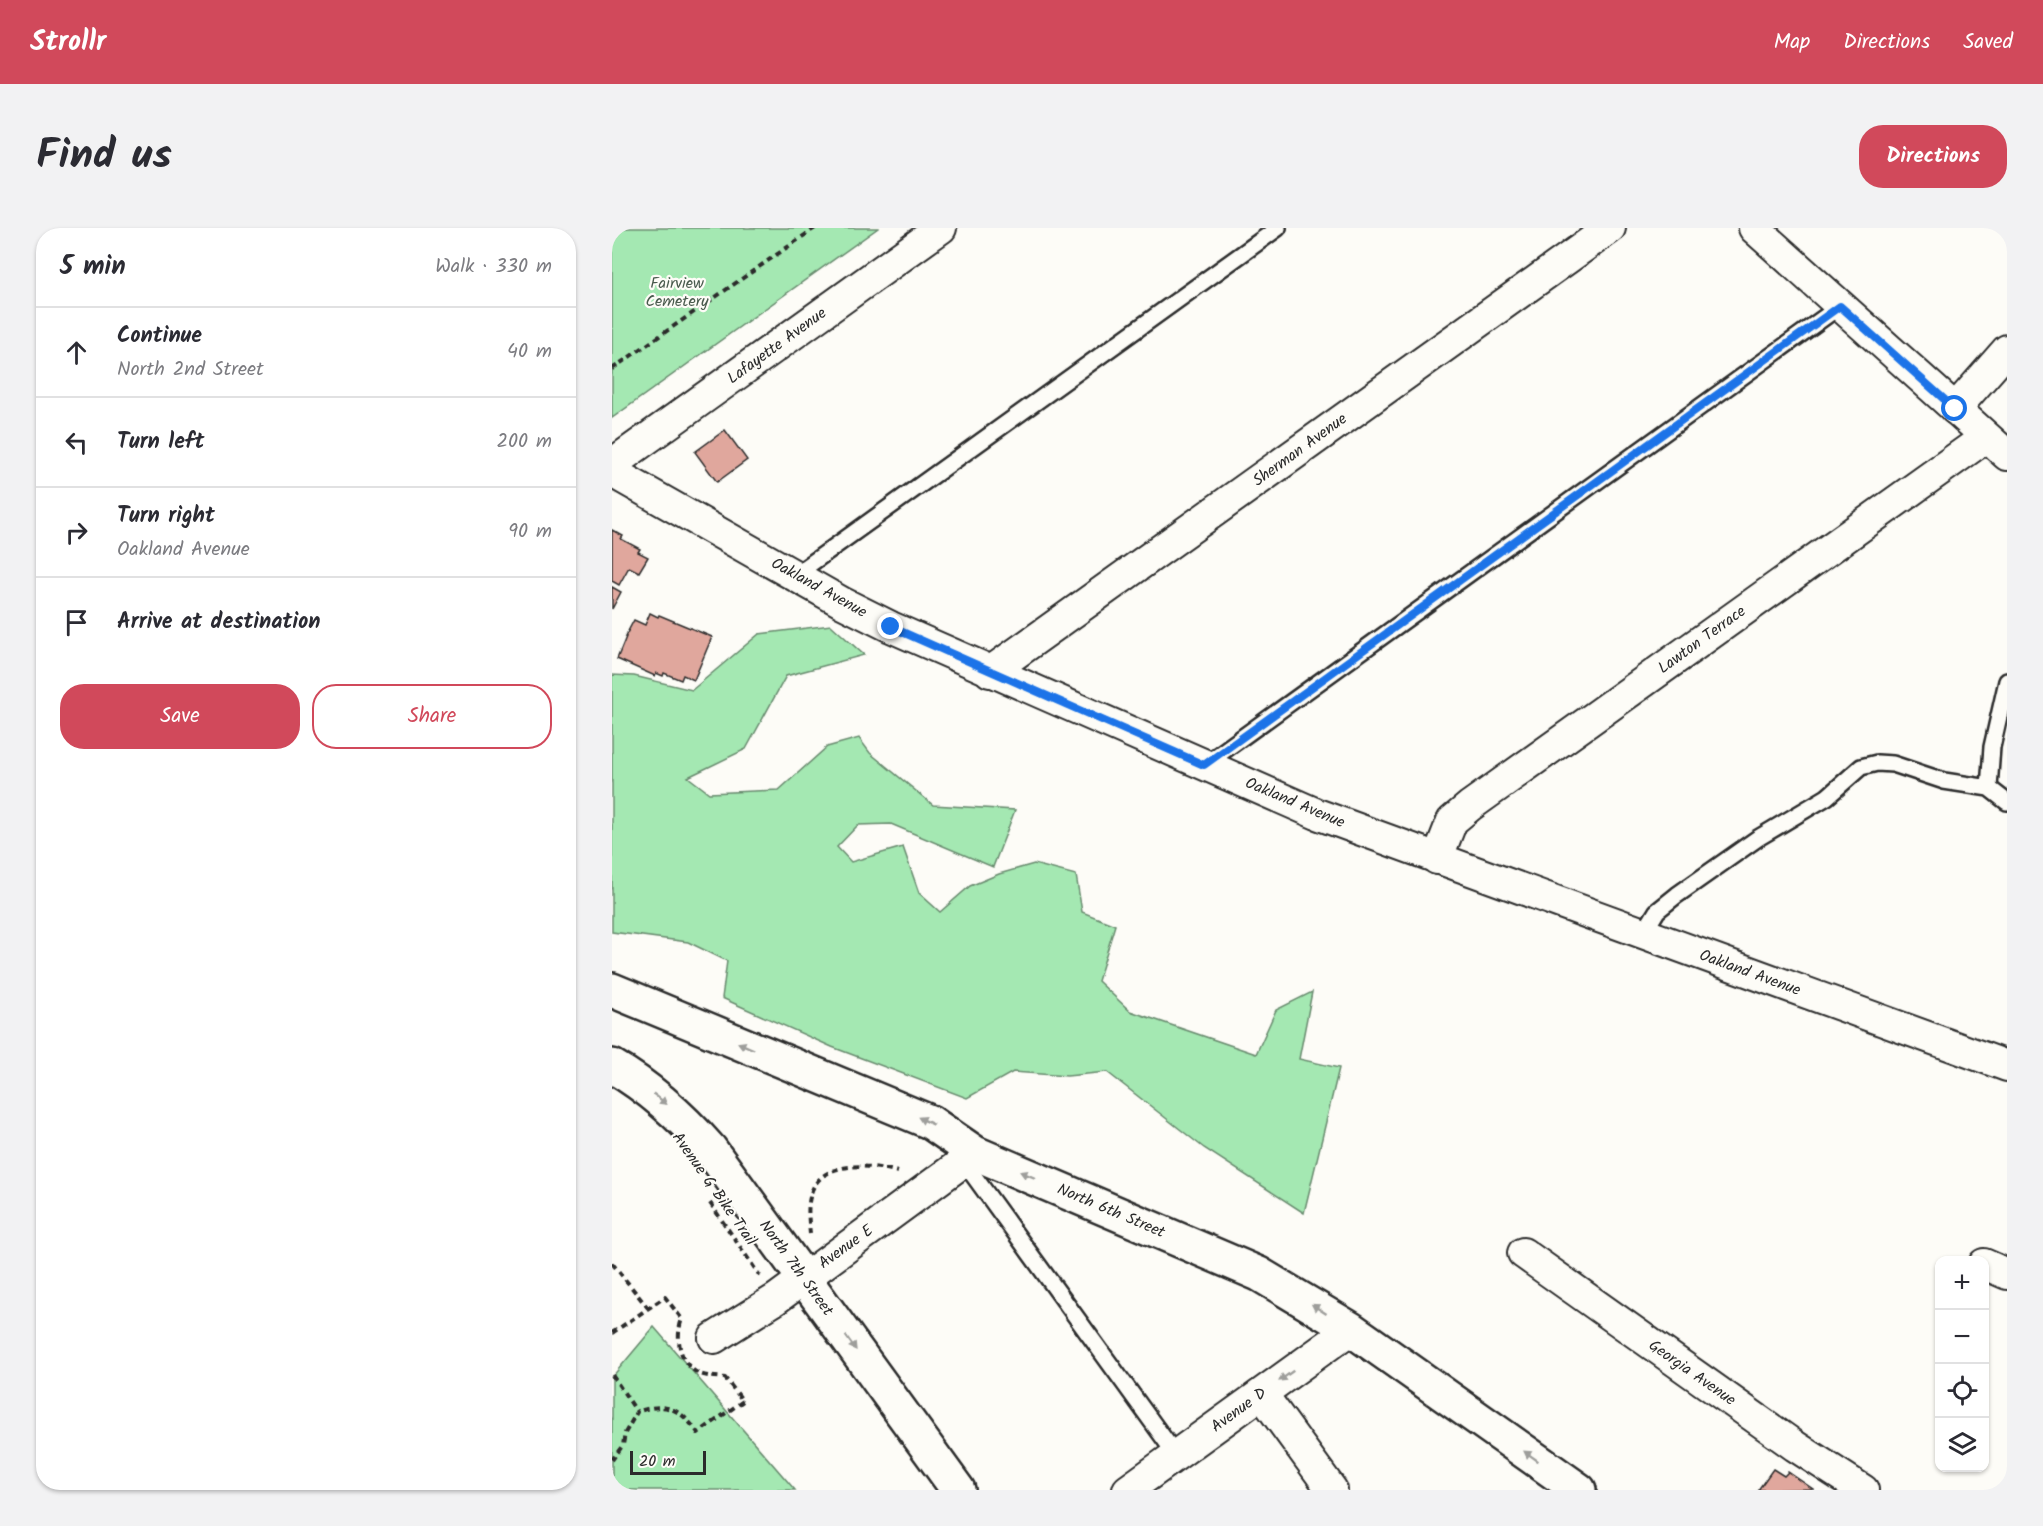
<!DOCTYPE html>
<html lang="en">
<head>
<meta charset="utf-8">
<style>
	:root { --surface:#fff; --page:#f2f2f3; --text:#2b2b33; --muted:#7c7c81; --line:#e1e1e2; --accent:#d1495b }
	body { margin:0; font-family:Kalam,sans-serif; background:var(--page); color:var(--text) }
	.controls { position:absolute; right:18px; bottom:18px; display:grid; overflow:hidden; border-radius:12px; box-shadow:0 2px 4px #0004 }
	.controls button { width:54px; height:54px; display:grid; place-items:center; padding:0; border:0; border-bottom:2px solid var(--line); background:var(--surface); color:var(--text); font:30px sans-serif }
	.scale { position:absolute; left:18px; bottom:15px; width:76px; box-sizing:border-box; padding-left:6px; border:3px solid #2b2b2b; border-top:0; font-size:16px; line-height:21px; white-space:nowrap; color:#2b2b2b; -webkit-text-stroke:4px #fdfcf7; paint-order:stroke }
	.stop { position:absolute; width:18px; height:18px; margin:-14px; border:4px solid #1a73e8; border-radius:50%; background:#fff }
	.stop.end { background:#1a73e8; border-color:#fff; box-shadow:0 2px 6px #0008 }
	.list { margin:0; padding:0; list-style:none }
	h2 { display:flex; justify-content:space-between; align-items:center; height:78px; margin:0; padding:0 24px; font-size:26px }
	h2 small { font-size:20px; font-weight:400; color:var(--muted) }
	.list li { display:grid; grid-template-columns:39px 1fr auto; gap:18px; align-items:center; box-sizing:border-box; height:90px; padding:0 24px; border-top:2px solid var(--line) }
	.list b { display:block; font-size:22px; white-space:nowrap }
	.list p { margin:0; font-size:20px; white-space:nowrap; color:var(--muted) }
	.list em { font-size:20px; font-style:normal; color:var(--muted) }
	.actions { display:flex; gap:12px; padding:18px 24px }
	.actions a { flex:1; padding:14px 0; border:2px solid var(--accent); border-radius:24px; text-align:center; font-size:21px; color:var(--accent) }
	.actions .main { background:var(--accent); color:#fff }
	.icon { flex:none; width:33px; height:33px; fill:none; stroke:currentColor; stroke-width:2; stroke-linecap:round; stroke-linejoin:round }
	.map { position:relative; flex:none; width:1395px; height:1262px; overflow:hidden; border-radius:24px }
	header { display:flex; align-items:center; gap:36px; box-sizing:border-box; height:84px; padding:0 30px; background:var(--accent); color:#fff }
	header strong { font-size:28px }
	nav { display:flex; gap:33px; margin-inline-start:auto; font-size:21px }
	.intro { display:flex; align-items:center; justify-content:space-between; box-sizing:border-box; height:144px; padding:0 36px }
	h1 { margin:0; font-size:42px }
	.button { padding:15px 27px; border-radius:24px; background:var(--accent); color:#fff; font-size:21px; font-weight:700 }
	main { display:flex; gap:36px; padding:0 36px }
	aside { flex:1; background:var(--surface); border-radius:24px; box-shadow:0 2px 4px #0004 }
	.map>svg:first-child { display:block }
	.green { fill:#a4e8b2; stroke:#688a6e; stroke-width:1.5 }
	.building { fill:#e0a79d; stroke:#2b2b2b; stroke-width:1.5 }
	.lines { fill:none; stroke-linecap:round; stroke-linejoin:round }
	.lane-casing { stroke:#2b2b2b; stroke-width:20 }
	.street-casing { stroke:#2b2b2b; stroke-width:34 }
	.secondary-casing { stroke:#2b2b2b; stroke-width:38 }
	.path { stroke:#2b2b2b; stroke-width:4; stroke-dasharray:6 4.5; stroke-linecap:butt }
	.lane { stroke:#fdfcf7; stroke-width:15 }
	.street { stroke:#fdfcf7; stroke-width:30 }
	.secondary { stroke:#fdfcf7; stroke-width:33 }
	.oneway { fill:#9e9e9b }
	.route { stroke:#1a73e8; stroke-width:8 }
	.labels { text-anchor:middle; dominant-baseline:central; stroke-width:4.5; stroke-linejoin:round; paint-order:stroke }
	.park-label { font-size:16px; fill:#495a4d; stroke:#fdfcf7 }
	.street-label { font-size:16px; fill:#2b2b2b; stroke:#fdfcf7 }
</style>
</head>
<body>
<header>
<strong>Strollr</strong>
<nav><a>Map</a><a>Directions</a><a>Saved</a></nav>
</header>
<div class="intro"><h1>Find us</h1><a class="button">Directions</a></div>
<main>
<aside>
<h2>5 min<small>Walk · 330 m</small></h2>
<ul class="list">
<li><svg class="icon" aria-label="ahead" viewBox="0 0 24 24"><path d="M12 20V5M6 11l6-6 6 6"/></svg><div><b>Continue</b><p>North 2nd Street</p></div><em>40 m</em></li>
<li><svg class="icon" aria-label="left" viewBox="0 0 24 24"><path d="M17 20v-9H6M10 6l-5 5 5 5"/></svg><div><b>Turn left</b></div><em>200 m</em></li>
<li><svg class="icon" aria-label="right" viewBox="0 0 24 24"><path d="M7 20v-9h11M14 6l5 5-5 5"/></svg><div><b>Turn right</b><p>Oakland Avenue</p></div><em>90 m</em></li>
<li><svg class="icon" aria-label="arrive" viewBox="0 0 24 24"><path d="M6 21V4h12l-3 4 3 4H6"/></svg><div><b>Arrive at destination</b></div></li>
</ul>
<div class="actions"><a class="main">Save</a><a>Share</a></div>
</aside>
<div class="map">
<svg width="1395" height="1262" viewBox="0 0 1395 1262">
	<rect width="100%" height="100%" fill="#fdfcf7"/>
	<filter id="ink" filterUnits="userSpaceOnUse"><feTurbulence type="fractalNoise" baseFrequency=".0167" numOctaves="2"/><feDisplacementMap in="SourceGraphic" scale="12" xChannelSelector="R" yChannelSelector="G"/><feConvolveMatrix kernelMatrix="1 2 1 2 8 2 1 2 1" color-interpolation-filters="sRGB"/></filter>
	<g filter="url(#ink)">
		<g class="green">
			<path d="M0,0h266l-266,190z"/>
			<path d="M219,397l33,30 -78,21 -40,73 -58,28 21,16 70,-3 48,-43 32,-9 11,15 63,52 82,5 -22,57 -102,-43 -33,1 -21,22 14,15 52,-15 16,46 21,19 30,-26 29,-12 35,-10 42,11 6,37 33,13 -17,56 32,30 126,43 20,-44 36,-18 -13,67 40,9 -35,145 -100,-65 -97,-76 -40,4 -54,-4 -46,26 -135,-51 -110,-49 5,-37 -39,-19 -76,-10v-257l22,1 58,14 67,-56z"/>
			<path d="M42,1099l141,163h-183v-113z"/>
		</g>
		<g class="building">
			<path d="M113,202l22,30 -30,22 -22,-30z"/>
			<path d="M0,302l11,6 -2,3 19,10 -2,3 10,5 -9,15 -10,-5 -10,18 -7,-4z"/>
			<path d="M0,359l9,5 -9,17z"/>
			<path d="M38,385l8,4 1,-2 53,22 -18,43 -11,-5 -2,5 -17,-7 -1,3 -7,-3 -1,3 -38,-17 9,-22h-1l9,-17 11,5z"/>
			<path d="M1161,1241l11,7 4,-4 25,17 -55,1z"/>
		</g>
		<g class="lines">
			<defs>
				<g id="lane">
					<path d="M183,347l483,-347"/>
					<path d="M592,537l636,-459"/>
					<path d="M1377,560l3,-41 15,-66"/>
					<path d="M1031,706l14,-23 20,-16 81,-57 69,-41 34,-30 16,-4 16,1 51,17 45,7 18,14"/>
					<path d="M351,933l213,294"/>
				</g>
				<g id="street">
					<path d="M1142,0l253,227"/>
					<path d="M1343,181l52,-59"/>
					<path d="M0,236l329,-236"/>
					<path d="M0,244l231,131 48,24 426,187 690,252"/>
					<path d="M378,444l620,-444"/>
					<path d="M825,631l15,-38 18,-15 516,-369"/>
					<path d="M911,1025l272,193 68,44"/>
					<path d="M1372,1036l23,10"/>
					<path d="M102,1110l62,-39 199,-146"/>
					<path d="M650,1166l70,96"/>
					<path d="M516,1262l223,-161"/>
				</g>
				<g id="secondary">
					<path d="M0,762l318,132 45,31 284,121 92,55 228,161"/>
					<path d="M0,838c38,22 69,50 98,83l248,341"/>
				</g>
			</defs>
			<use href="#lane" class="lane-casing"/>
			<use href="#street" class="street-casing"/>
			<use href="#secondary" class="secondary-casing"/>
			<g class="path">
				<path d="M0,141l203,-141"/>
				<path d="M98,975l50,73"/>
				<path d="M198,1006c-1,-12 -3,-25 0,-37 8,-38 60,-33 88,-25"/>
				<path d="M0,1035l36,45"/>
				<path d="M0,1105l53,-36 17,22c-7,18 -3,46 18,55 8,3 17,3 25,4l18,23 -45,32c-17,-24 -32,-32 -61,-21"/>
				<path d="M0,1147l25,37 -12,21 -2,12 -11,15"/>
			</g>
			<use href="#lane" class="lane"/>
			<use href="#street" class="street"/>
			<use href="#secondary" class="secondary"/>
		</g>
		<defs><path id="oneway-solid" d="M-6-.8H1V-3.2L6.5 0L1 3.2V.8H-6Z" transform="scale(1.5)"/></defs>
		<g class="oneway">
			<use href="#oneway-solid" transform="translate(134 818) rotate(-157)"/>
			<use href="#oneway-solid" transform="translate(48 871) rotate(38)"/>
			<use href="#oneway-solid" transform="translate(314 893) rotate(-154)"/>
			<use href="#oneway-solid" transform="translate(416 947) rotate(-157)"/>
			<use href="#oneway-solid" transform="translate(707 1081) rotate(-147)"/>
			<use href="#oneway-solid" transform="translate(239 1115) rotate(54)"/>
			<use href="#oneway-solid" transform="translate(674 1148) rotate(144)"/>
			<use href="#oneway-solid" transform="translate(919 1228) rotate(-145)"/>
		</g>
	</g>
	<g class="lines" filter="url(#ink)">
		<path class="route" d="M279,399l313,138 636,-459 115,103"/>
	</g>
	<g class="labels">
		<g class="park-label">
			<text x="65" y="55">Fairview<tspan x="65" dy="18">Cemetery</tspan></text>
		</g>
		<g class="street-label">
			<text transform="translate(165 118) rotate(-36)">Lafayette Avenue</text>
			<text transform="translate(688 222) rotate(-36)">Sherman Avenue</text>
			<text transform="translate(207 360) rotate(29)">Oakland Avenue</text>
			<text transform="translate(1090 412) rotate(-36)">Lawton Terrace</text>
			<text transform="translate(683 575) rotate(23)">Oakland Avenue</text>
			<text transform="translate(1138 745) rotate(20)">Oakland Avenue</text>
			<text transform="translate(102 961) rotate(55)">Avenue G Bike Trail</text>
			<text transform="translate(499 983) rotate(23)">North 6th Street</text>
			<text transform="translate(234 1019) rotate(-36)">Avenue E</text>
			<text transform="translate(184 1040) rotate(54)">North 7th Street</text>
			<text transform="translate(1080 1145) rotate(35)">Georgia Avenue</text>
			<text transform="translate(627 1182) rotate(-36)">Avenue D</text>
		</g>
	</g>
</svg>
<div class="controls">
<button>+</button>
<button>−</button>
<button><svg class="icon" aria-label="locate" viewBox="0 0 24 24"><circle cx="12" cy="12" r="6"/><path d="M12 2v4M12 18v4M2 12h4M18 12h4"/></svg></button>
<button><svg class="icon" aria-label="layers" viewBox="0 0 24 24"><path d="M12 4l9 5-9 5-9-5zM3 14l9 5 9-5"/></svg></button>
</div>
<div class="scale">20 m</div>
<div class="stop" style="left:1343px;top:181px"></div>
<div class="stop end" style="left:279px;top:399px"></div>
</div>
</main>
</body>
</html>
